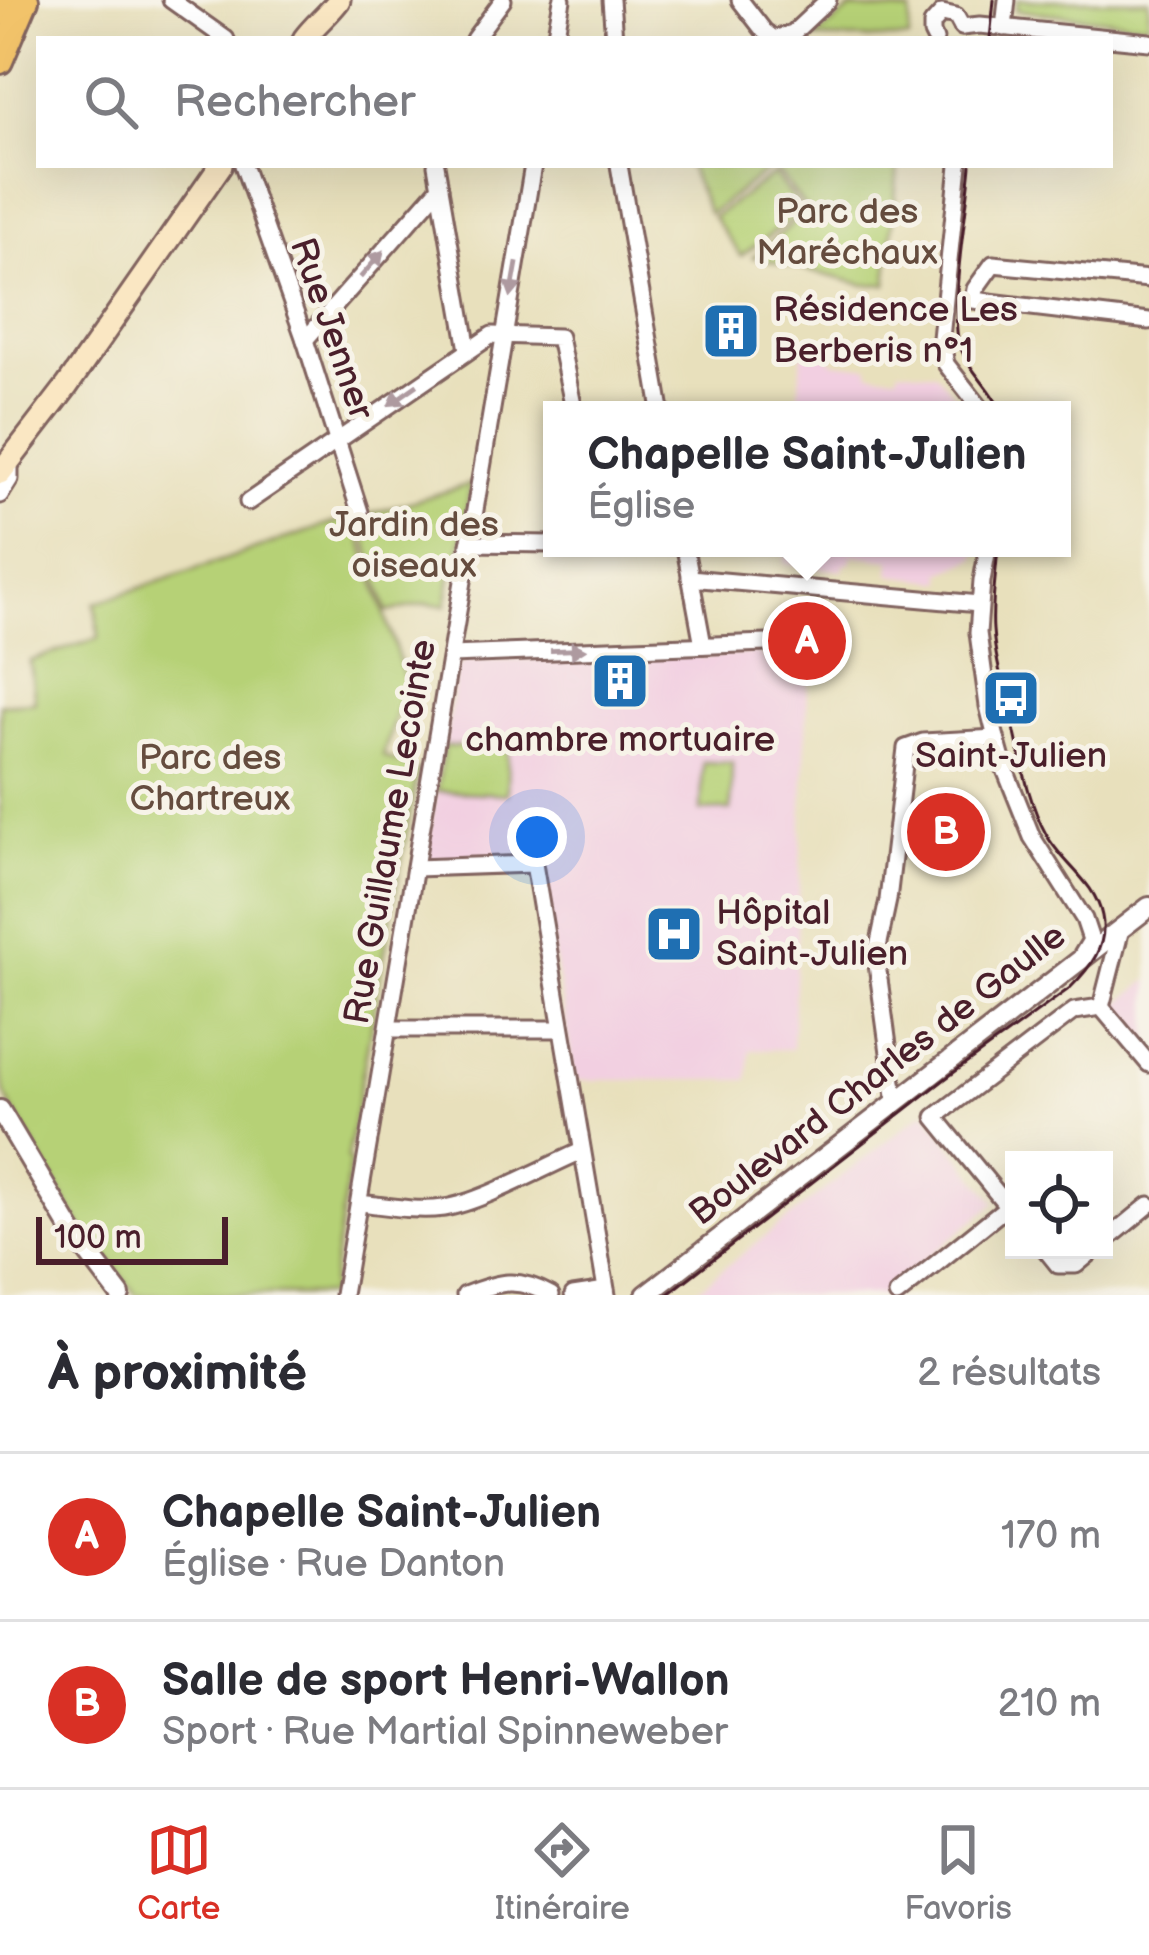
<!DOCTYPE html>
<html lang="fr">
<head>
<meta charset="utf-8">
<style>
	:root { --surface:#fff; --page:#f2f2f3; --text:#2b2b33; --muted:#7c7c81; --line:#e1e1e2; --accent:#d93025 }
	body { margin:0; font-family:"Balsamiq Sans",sans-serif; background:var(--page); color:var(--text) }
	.controls { position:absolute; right:36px; bottom:36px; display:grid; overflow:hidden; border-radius:0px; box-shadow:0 12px 48px #0002 }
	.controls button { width:108px; height:108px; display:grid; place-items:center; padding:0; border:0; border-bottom:3px solid var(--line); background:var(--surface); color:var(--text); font:60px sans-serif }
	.scale { position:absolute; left:36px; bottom:30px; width:192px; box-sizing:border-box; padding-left:12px; border:6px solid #4a1f2b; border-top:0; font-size:33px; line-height:42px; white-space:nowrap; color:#4a1f2b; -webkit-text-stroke:9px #f7f3e8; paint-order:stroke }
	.you { position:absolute; left:537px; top:837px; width:42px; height:42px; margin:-30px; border:9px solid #fff; border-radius:50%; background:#1a73e8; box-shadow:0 0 0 18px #1a73e833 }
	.badge { display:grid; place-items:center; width:78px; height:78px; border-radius:50%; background:var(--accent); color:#fff; font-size:39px; font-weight:700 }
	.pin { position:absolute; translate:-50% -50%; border:6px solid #fff; box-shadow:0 3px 12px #0006 }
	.popup { position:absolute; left:543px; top:401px; width:528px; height:156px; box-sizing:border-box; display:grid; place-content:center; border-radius:0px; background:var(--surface); filter:drop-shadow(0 3px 9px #0005); font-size:39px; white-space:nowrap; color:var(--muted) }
	.popup b { font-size:45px; color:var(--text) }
	.popup::after { content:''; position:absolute; left:50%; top:100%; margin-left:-24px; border:24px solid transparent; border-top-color:var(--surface) }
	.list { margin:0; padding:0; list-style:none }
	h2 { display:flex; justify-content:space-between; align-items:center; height:156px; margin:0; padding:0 48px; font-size:51px }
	h2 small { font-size:39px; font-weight:400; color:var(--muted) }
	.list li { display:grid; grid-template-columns:78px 1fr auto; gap:36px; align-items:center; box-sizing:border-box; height:168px; padding:0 48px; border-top:3px solid var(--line) }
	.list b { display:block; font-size:45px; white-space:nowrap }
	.list p { margin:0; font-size:39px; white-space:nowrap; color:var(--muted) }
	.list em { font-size:39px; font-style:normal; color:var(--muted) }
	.icon { flex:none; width:66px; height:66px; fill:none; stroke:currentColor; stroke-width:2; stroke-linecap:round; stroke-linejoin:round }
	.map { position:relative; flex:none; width:1149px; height:1295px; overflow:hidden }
	.search { position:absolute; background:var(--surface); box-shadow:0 12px 48px #0002; left:36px; right:36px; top:36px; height:132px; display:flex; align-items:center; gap:30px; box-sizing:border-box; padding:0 42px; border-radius:0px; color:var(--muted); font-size:45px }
	.sheet { height:492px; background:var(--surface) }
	nav { display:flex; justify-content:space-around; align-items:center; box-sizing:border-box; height:168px; border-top:3px solid var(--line); background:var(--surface); font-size:33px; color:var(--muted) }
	nav a { display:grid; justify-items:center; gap:6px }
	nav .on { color:var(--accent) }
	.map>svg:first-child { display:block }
	.built { fill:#f2cfe1 }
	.green { fill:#b6d176; stroke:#807850; stroke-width:3 }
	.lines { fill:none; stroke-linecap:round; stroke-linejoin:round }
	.minor-casing { stroke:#81635e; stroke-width:21 }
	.tertiary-casing { stroke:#81635e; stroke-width:24 }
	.secondary-casing { stroke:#81635e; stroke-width:27 }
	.trunk-casing { stroke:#81635e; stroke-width:30 }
	.minor { stroke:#fff; stroke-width:15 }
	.tertiary { stroke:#fff; stroke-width:18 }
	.secondary { stroke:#fae7c3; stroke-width:21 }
	.trunk { stroke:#f2c36a; stroke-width:24 }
	.tram { stroke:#4a1f2b; stroke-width:3 }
	.oneway { fill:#ae9aa0 }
	.labels { text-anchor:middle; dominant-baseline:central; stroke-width:10; stroke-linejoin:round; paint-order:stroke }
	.park-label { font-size:36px; fill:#654c3e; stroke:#f7f3e8 }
	.poi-label { font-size:36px; fill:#4a1f2b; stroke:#f7f3e8; text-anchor:start }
	.street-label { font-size:36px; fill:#4a1f2b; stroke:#f7f3e8 }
</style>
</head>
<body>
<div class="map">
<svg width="1149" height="1295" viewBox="0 0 1149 1295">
	<rect width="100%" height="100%" fill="#f7f3e8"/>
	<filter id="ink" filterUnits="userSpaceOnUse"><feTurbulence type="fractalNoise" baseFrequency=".00833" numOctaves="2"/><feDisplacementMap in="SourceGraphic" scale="24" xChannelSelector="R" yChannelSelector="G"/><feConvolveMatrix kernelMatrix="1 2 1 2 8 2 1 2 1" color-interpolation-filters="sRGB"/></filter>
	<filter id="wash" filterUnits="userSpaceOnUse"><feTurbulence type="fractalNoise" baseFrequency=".004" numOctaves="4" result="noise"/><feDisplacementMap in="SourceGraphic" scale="48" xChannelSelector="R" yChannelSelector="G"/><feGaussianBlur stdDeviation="2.7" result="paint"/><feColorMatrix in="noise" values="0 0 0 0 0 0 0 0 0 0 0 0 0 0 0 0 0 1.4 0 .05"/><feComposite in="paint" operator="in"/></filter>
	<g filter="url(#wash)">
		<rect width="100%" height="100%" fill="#e8e0bc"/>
		<g class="built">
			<path d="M803,347l15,1 17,15 34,4v6l28,2 2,-6 37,4 31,37h-170z"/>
			<path d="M785,548h192l-1,10 -34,15 3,9 -55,-7 1,-15 -39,-5 -2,9h-6l-1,7 -59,-7z"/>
			<path d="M758,652l9,11 42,1 -17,385 -42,1 -2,30h-173l-38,-225 -112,6 32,-193 8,-7 230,-8 2,4h12z"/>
			<path d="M1149,980v66l-32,-41z"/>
			<path d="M925,1111l71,92 -116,92h-190z"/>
		</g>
		<g class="green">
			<path d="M1017,0h132v24l-133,-14z"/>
			<path d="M851,9l60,3 -2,27h-95z"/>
			<path d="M688,165h210l-11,119 -22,1 -112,-28 55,-46 -35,-45 -64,48z"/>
			<path d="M774,174l28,38 -61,44 -28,-39z"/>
			<path d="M471,484l-13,76 -4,1 -8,44 -20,-1 -39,8 -27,-95z"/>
			<path d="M354,516l52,166 -23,74 35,15 -71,387 3,4 -21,133h-193l-47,-63h-5l-79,-137 -5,-28v-363l35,-2 -5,-41 69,-23 -4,-35z"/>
			<path d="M444,746l64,2 -1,46 -70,-3z"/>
			<path d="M703,762l29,1 -1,47 -30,1z"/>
		</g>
	</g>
	<g filter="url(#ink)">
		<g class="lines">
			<defs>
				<g id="minor">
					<path d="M171,0l55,39"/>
					<path d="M611,0l3,39"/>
					<path d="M740,0l24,31 10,8 19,-6 35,-33"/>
					<path d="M962,27l18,-2 169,17"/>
					<path d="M1004,28l3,-28"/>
					<path d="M474,39l29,-39"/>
					<path d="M555,39l7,-39"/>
					<path d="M935,39l-3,-6v-9l10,-11 14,3 6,11"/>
					<path d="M243,165l62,175 55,172"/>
					<path d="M436,165l32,185"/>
					<path d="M619,165l42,245"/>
					<path d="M959,165l-18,173 5,26 36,46"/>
					<path d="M1149,279l-156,-15 -18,25 -2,11 176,21"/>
					<path d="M305,340l135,-153"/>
					<path d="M0,495l10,-16v-17"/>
					<path d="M248,502l244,-167 67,2 15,73"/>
					<path d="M469,543l83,1"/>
					<path d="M685,548l18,97"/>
					<path d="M988,548l-6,33 -4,52 10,73 8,32 8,29 28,70 52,82 7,21 -9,15"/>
					<path d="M690,578l289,26"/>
					<path d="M451,655l316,-12"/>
					<path d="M415,868l119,-4 73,431"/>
					<path d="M1101,1007l20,-78"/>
					<path d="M1101,1007l48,57"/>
					<path d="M388,1029h172"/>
					<path d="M896,1104l-20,-147 12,-57 18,-152 17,-6 73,-4"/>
					<path d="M360,1203c27,3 57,9 84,5 38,-6 100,-41 138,-57"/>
					<path d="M1014,1214l-79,-97 139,-106 27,-4"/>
					<path d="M1104,1242l45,-37"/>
					<path d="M1046,1250l12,15h18l18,-15"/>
					<path d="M343,1295l190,-1130"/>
					<path d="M465,1295c35,-14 53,-18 86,0"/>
					<path d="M573,1295l33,-5"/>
					<path d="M897,1295l111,-89"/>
				</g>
				<g id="tertiary">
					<path d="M0,1110l73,123 47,62"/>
					<path d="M646,1295l503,-388"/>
				</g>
				<g id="secondary">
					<path d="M304,39c11,-15 24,-24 35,-39"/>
					<path d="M0,473l67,-87 154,-221"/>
				</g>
				<g id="trunk">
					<path d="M0,13l7,-13"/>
					<path d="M0,61l26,-61"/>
				</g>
			</defs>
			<use href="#minor" class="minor-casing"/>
			<use href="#tertiary" class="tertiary-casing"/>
			<use href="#secondary" class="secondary-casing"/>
			<use href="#trunk" class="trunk-casing"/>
			<use href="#minor" class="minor"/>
			<use href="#tertiary" class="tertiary"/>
			<use href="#secondary" class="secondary"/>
			<use href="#trunk" class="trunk"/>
			<g class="tram">
				<path d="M990,39l4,-39"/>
				<path d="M971,165c-3,40 -23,148 -11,181 8,23 30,42 41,64"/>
				<path d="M667,1295l278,-216 125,-91c20,-20 38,-42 32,-72 -7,-35 -40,-52 -56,-82 -19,-34 -25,-77 -34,-114 -7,-29 -17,-60 -19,-90 -2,-27 3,-55 5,-82"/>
			</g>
		</g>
		<defs><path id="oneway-solid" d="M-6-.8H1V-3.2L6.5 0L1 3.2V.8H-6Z" transform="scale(3)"/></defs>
		<g class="oneway">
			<use href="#oneway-solid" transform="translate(372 264) rotate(-49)"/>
			<use href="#oneway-solid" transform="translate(514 280) rotate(100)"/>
			<use href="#oneway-solid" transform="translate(403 395) rotate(145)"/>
			<use href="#oneway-solid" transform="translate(568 650) rotate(-2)"/>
		</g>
	</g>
	<defs>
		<symbol id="building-square" viewBox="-11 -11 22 22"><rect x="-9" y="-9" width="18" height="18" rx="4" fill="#1f6fb2" stroke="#f7f3e8"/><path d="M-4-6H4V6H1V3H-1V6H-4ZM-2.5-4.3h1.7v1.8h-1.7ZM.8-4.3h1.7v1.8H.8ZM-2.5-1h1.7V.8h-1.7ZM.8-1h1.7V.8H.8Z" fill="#fff"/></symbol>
		<symbol id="bus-square" viewBox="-11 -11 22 22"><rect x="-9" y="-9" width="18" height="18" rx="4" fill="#1f6fb2" stroke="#f7f3e8"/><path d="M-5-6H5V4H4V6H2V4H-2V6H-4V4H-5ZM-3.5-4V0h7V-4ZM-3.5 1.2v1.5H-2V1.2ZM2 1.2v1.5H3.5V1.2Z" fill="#fff"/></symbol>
		<symbol id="hospital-square" viewBox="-11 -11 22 22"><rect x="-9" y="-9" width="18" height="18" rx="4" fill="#1f6fb2" stroke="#f7f3e8"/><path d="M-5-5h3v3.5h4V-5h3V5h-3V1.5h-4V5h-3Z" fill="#fff"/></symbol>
	</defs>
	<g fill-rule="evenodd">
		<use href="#building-square" x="698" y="298" width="66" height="66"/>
		<use href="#building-square" x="587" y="648" width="66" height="66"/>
		<use href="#bus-square" x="978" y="665" width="66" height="66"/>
		<use href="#hospital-square" x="641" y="901" width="66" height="66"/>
	</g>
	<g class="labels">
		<g class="park-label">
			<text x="847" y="212">Parc des<tspan x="847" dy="41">Maréchaux</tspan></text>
			<text x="414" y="525">Jardin des<tspan x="414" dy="41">oiseaux</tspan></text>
			<text x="210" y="758">Parc des<tspan x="210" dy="41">Chartreux</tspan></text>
		</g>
		<g class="poi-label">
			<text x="773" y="310">Résidence Les<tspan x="773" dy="41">Berberis n°1</tspan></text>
			<text x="620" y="740" text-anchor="middle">chambre mortuaire</text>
			<text x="1011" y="756" text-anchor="middle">Saint-Julien</text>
			<text x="716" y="913">Hôpital<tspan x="716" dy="41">Saint-Julien</tspan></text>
		</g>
		<g class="street-label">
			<text transform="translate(331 329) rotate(71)">Rue Jenner</text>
			<text transform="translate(391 832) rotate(-80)">Rue Guillaume Lecointe</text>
			<text transform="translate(878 1075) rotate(-38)">Boulevard Charles de Gaulle</text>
		</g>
	</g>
</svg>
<div class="controls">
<button><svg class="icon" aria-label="locate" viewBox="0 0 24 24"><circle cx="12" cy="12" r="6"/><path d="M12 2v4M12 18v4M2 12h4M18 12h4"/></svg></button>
</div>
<div class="scale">100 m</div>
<div class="you"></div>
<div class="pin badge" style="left:807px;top:641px">A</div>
<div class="popup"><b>Chapelle Saint-Julien</b>Église</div>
<div class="pin badge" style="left:946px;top:832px">B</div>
<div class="search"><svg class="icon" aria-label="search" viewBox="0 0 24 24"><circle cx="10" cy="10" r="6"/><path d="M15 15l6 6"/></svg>Rechercher</div>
</div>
<section class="sheet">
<h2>À proximité<small>2 résultats</small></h2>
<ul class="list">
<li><span class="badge">A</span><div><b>Chapelle Saint-Julien</b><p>Église · Rue Danton</p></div><em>170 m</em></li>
<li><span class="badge">B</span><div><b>Salle de sport Henri-Wallon</b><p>Sport · Rue Martial Spinneweber</p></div><em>210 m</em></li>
</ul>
</section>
<nav>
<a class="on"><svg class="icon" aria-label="map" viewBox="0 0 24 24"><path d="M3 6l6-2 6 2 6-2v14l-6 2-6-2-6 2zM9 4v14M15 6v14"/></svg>Carte</a>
<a><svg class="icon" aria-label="directions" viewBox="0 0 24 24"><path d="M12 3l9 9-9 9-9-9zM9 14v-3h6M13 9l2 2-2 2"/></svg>Itinéraire</a>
<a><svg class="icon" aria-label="saved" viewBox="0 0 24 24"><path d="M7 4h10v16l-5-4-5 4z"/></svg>Favoris</a>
</nav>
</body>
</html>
